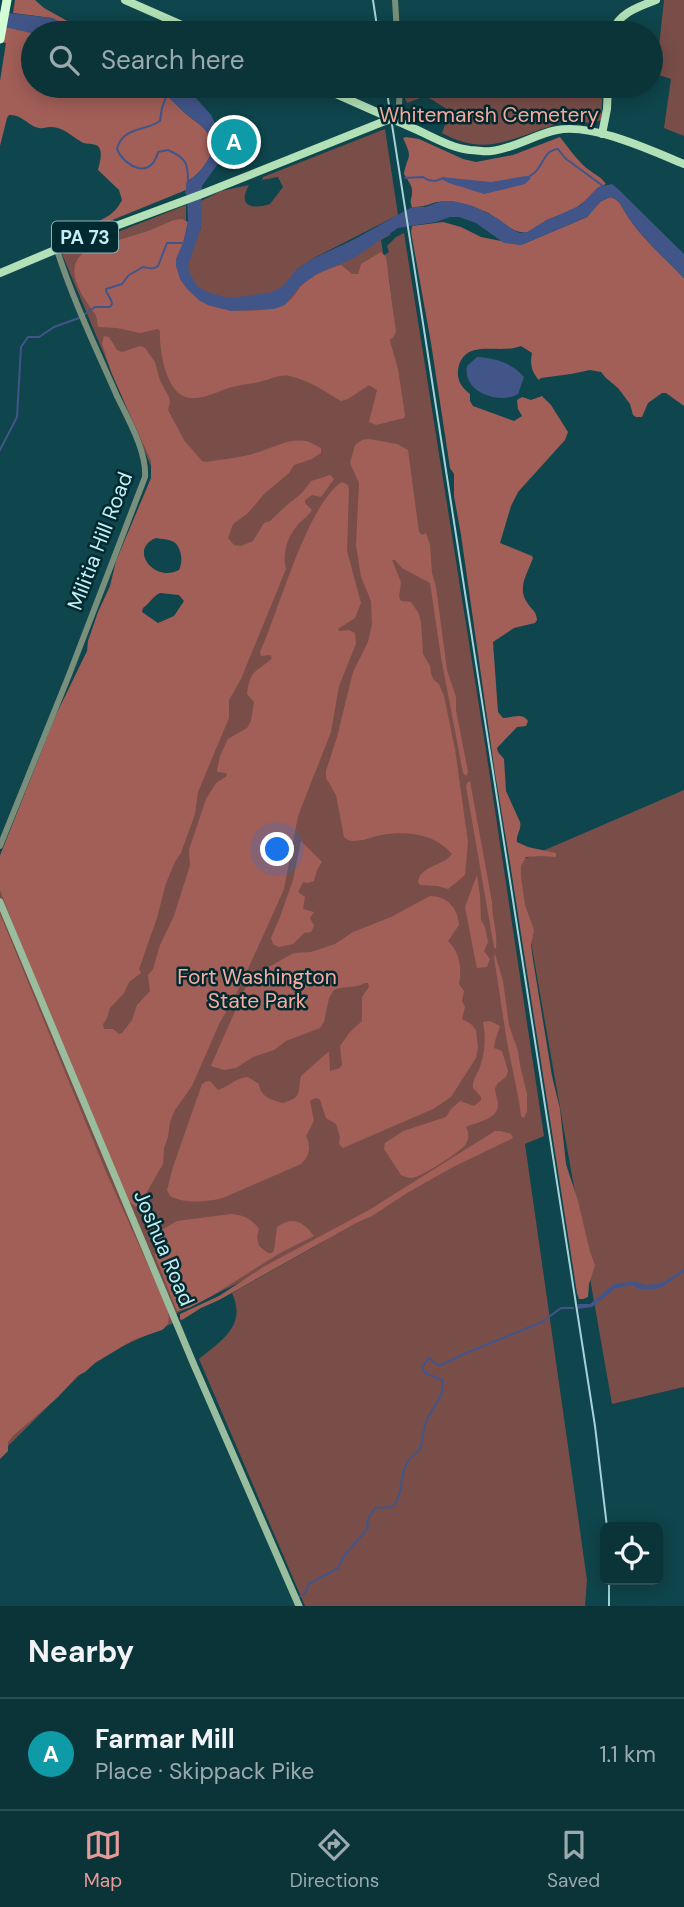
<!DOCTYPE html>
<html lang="en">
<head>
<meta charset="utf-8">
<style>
	:root { --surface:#0b3439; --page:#143c41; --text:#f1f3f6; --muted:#9aaaae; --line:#2b4f53; --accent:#e69b98 }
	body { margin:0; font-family:"DM Sans",sans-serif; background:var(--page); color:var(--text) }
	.controls { position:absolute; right:21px; bottom:21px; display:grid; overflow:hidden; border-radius:10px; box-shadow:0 4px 18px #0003 }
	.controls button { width:63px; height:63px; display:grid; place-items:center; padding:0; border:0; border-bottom:2px solid var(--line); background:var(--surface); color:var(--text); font:35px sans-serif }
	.you { position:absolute; left:278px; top:850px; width:24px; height:24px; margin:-18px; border:5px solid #fff; border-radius:50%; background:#1a73e8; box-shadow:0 0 0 10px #1a73e833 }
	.badge { display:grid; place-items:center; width:46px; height:46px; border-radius:50%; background:var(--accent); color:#fff; font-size:23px; font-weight:700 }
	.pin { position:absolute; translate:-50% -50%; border:4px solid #fff; box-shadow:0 2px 7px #0006 }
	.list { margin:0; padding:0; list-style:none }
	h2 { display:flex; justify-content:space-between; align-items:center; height:91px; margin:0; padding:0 28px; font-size:30px }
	h2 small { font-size:23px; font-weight:400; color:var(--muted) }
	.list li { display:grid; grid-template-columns:46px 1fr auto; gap:21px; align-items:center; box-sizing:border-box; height:112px; padding:0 28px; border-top:2px solid var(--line) }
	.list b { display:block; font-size:26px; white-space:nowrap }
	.list p { margin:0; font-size:23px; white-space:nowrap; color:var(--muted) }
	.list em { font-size:23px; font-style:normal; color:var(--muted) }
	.icon { flex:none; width:38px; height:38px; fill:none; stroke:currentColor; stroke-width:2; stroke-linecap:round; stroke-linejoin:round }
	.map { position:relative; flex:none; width:684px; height:1606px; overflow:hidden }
	.search { position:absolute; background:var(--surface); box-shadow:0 4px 18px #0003; left:21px; right:21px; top:21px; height:77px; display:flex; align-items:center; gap:18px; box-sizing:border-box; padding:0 24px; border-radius:38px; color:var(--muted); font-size:26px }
	.sheet { height:203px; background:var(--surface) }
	nav { display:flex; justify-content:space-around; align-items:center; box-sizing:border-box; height:98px; border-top:2px solid var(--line); background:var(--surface); font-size:19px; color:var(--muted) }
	nav a { display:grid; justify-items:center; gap:4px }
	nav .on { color:var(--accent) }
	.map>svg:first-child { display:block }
	.green { fill:#794e49 }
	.forest { fill:#a25f58; fill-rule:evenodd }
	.water { fill:#425589 }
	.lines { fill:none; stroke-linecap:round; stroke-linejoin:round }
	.stream { stroke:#425589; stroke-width:2 }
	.tertiary { stroke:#798f7b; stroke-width:6 }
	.secondary { stroke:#9abd9d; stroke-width:7 }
	.primary { stroke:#b3e1b7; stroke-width:8 }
	.motorway { stroke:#d2fed5; stroke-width:9 }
	.rail { stroke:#a5d3d9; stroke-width:2 }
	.labels { text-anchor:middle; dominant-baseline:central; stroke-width:5; stroke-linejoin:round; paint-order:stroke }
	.shield { fill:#002a2f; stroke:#88b3b9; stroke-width:2 }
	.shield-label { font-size:19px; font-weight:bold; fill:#c2eef4 }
	.park-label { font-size:21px; fill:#f9aba1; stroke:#002a2f }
	.street-label { font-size:21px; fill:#c2eef4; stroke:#002a2f }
</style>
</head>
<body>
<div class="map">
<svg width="684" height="1606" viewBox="0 0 684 1606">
	<rect width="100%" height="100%" fill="#0f454c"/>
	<g class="green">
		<path d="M664,0h20v136l-20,-8 7,-49 -15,-5z"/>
		<path d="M406,86h52l3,4 12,-4h130l-2,34c-12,6 -20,0 -32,1 -9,0 -19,6 -27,8 -39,14 -61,25 -100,4l8,-22 -24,-15 -19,7 -2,-5z"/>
		<path d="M385,129l13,86 -86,44 -16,11 93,-46 1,11 -9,5 14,88 -6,-49 -5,-24 5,-3 -2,-6 9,-9 8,-4 81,511 59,392 -19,8 62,436 -2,26h-280l-106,-247c23,-19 48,-33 33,-66l96,-54 -151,74 -4,10 -76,35 -97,96v-599l38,-92 175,-159 -60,-133 -91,-217 124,-49v51l3,4 12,-33v-26l20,-10 28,-6c-12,21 3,25 21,19l13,-17 -5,-10 -16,3 1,-3z"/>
		<path d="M684,790v597l-72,17 -95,-542z"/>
	</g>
	<g class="forest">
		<path d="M15,0h20l9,8 45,25h-7l-30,-15 -39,-5z"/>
		<path d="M0,26l37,7h-4v53h123c11,8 19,18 29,27 14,12 23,14 29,34 -4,12 -15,29 -27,34l-1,9 -81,33 -15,4v-3c14,-4 26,-11 32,-24l-3,-10 -21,-20c2,-7 6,-22 -2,-25 -6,-2 -11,0 -16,-4 -10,-6 -17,-14 -30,-14 -4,0 -7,2 -11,1 -11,-2 -17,-14 -30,-13l-2,3 -7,28v-65l6,-38 -6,-1z"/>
		<path d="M406,137l13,2 44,20 13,3 37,-7 47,-18c7,9 15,20 23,28 8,8 17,10 23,19 -11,4 -15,13 -25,20 -9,8 -23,11 -34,16 -6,4 -12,10 -19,12 -14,4 -30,-15 -42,-20 -16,-7 -36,-14 -53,-9 -8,3 -12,4 -21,4 -3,-7 0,-8 0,-14 1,-8 -5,-13 -8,-19 3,-20 10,-13 -1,-36z"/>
		<path d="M610,197c10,3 10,7 15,15 15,25 39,45 59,66v128l-18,-13h-4l-14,10 -6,14h-6l-3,-2 -3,-11 -12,-16 -12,-10 -5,-6 -11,-2 -19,4 -30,4 -2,2c-8,-9 -9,-16 -7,-27l-11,-7c-21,9 -58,-9 -63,24 -1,12 4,17 12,24v7l3,5 41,15 8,-5 -4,-7 -1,-9 5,-3 9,3 11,-4 9,9 17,27 -3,8 -47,52 -7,14 -11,37 32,13 1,2c-5,15 -17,30 -5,46 5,7 8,7 9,16l-2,3 -21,5 -21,14 5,70 5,6c9,0 19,-6 25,3l-2,5 -9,1 -20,21 1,4 6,7 2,32 14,31c2,7 -4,12 -3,20l11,5 28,6v4l-15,-1 -15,1 -5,9v11l4,28 9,25 -3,15 2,15 19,116 8,33 6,55 12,37 12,51 5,13 -6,19 -1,13 -5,2h-4l-2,-6 -67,-430 -15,-90 -34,-238 -7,-39v-22l-4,-6 -19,-125 -20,-111 1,-6 31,-4 18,5 20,10 40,8 66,-28 13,-15z"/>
		<path d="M182,219l6,3 -5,21 -7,16 32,46c21,7 61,9 80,-3 6,-4 9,-12 14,-17 10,-10 25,-16 39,-20l11,9h6l3,-10 20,-12 5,5 10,75 -3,6 -3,1v2l8,28 7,46 -1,3 -28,7 -7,-3 8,-32 -8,-5 -21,14 -7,2c-17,-10 -32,-21 -52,-25 -8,-2 -18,3 -26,5 -10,3 -21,3 -31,6 -14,4 -27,12 -41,11 -25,0 -32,-49 -31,-67l-2,-2 -18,4 -23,-5 -19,-1c-1,-4 -1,-8 -2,-11 -1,-3 -5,-7 -6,-9 -13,-19 -27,-43 -1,-58l59,-18 26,-11z"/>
		<path d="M104,336l5,1 8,13 5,2 18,-6 5,2 10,14 5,19 9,16 1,5 -2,8 16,30 18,21 4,1c17,-3 34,-4 50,-9 16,-5 33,-15 50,-12 5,1 10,5 15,7v5l-9,6 -18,6 -5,8 -25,21 -16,19 -15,11 -5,14 6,7 7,1 12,-5 11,-18 6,-2 17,-16 15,-12 9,-12 19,-6 4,4 -13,18 -9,-2 -7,5v3l7,7c-5,8 -11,10 -16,17 -9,11 -14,28 -10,42l-45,110 -12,21v18l-31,74 -3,22 -14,39 -6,9 -9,21 -9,35 -18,51 2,4 -12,9 -5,11 -14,15 -3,10 -4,6 1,5h9l6,5 3,-1 10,-13 5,-15 13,-14 -2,-16 5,-6 7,-24 14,-29 16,-51 -1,-15 17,-51 10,-16 11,-7 -1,-3 -8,-1 -1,-2 3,-14 8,-17 19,-11 4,-7 3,-19 -7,-8c3,-26 10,-21 25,-36l-2,-3 -9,1 -1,-4c19,-41 47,-148 82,-170l6,3 1,5 -2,61 14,52 -6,15 -17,11 1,2 10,-1 6,3 1,11 -17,42 -8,46 -33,84 -14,73 -21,47 -29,63 -14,23 -28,64 -17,24 -5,12 -2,15 -4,11 -1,16 -23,40 -4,3 -8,-6 -109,-261 -19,-50v-34l55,-139 32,-66 1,-10 10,-29 12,-26 6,-25 35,-83v-17l-39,-87 -10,-30zM156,538c5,1 13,1 18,4 8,6 9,20 5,28 -25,13 -51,-21 -23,-32zM160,593l19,2 5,6 -10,15 -16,7 -16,-11 1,-4c7,-5 10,-12 17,-15z"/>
		<path d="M369,439l28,5 11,6 11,82 3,3 4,-2 4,12 2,28 4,14 11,83 9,27v13l12,62 -2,4 -3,-3 -22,-116 -11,-74 -28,-15 -7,-8h-3l9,22 -2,15 2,4 10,1 8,12 2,8 2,32 7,12 1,8 3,6 5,4 5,12 11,53 13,93 -3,33 -17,14 -11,-3 -17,-1 -2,-3c2,-16 25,-16 34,-28 -18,-21 -46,-23 -71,-19 -9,2 -18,6 -27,6 -5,0 -6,-1 -10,-4l-8,-42 -10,-17v-7l11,-34 16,-65 15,-30 4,-18 -1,-23 -10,-24 -5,-32 3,-62 -9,-20 5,-18 7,-5z"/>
		<path d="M470,781l22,121c0,16 6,32 4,47l-2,-2 -2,-11 -26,-150 1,-3z"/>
		<path d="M301,841l21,21 -5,8 -3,11 -6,2 -5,-1 -5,10 7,5 -2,12 11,3 -4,6 4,8 -3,6 -7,1 -11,11 -14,3 -6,-3 -2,-6 9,-21 13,-37z"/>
		<path d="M477,875l3,20 1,25 4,7 3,15 -4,9 6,8 -3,8 -10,1 -2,-9 -10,-52z"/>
		<path d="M430,896c17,0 28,12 29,29l-11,16c12,11 14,28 11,43l5,7 -2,10 3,6 -3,12 9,5 5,6 2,18 -2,10 -25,39 -18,12 -90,39 -4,-4 1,-7 -4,-13 -10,-6 -6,-18 -3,-2 -4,1 -3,2 4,20 -8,15c5,10 4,20 -5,28l-78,34c-17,4 -38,6 -53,-2l-3,-6 6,-23 29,-83 3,-2 5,-1 8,9c12,-4 17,-12 30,-13l11,7c1,13 13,16 24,19 20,-6 14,-10 18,-27l26,-23 2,-1 1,19 10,-3 2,-3 -2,-19 10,-14 12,-11v-24l7,-10 -1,-4h-3c-10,6 -20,2 -31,7l-5,8 -5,24 -4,6 -34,13 -12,9 -21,7 -17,11 -12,2 -13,-4 2,-5 34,-77 9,-10 38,-21 17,-1 24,-8 18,-12 38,-15z"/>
		<path d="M0,914l106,258 59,131c4,11 7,20 -3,27l-29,10 -38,23 -10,9 -8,4 -19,21 -44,38 -6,7v9l-8,8z"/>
		<path d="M495,954l8,27 6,44 9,26 2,14 7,29v17l-3,7 -3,-2 -2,-15 -12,-59 -13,-85z"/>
		<path d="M490,1021l10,5 -5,15 -1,7 8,3 6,20 -2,6 -8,6 -3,5c0,6 3,12 3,17 0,14 -21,17 -32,22 3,6 3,11 0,17 -4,7 -40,29 -48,32 -6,3 -11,2 -17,-1l-17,-26 1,-6 18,-12 43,-14 5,-8 9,-8 14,5 7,-6v-3l-8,-9c-1,-8 4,-13 7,-21 5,-15 6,-29 3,-45z"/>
		<path d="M495,1131h6l10,3 2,4 -60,29 -46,26 -35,23 -16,7 -137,77 -18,8 -19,12 -2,-1v-5l39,-18 46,-30 104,-56z"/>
		<path d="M231,1214c13,1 21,5 28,15l-2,8 2,9 9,7h4l2,-3 3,-23c17,-11 25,-6 37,9l-34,17 -70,44 -21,11 -12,3 -22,-55v-11l7,-15 15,-9z"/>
	</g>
	<g class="water">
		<path d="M0,12l52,6 30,15h-51l-31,-7z"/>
		<path d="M156,86h24l9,4 22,25 13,26 -2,17 -20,28 -1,41 -13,39 2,8 8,13 12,6 11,3 12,2 39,-6 11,-6 13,-16 16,-11 41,-19 59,-33h13l17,-6h11l20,5 24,12 15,11 8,4 7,-1 18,-11 36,-16 17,-18 14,-3 6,5 64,63 2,2v24c-20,-21 -44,-41 -59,-66 -5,-8 -5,-12 -15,-15l-10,5 -13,15 -66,28 -17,-2 -28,-20 -17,-6h-9l-14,5 -38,6 -44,30 -37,16 -10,7 -8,6 -14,18 -11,4 -43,2 -23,-6 -8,-4 -13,-12 -7,-10 -4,-13v-7l7,-16 5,-21 -1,-27 -2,-2 2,-12c11,-4 23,-22 27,-34 -6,-19 -15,-23 -29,-34 -10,-9 -18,-19 -29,-27z"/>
		<path d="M526,176l5,2 -6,6 -41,10 -35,-11 -6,-3 -2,-3 50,5z"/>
		<path d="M477,357c18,1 35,6 47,20l-6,17c-19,11 -56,-2 -51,-28z"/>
		<path d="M684,1268v4l-22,15 -6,2h-17l-6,-4 -17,3 -24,19 -15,2 1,-5h12l24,-20 21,-3 9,4 15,-1 15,-8z"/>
	</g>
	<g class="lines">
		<g class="stream">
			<path d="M167,94l-5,14 -2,13c-14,10 -38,6 -43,28 5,12 24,28 36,14 1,-1 5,-9 5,-11l10,-2c18,8 20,13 20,31"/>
			<path d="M405,178l18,-1 5,3 7,1 9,-3"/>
			<path d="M527,178c3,-2 8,-5 10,-8 8,-9 7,-19 21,-21l7,9 38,28"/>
			<path d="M85,314l10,-7h15l2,-3c0,-6 -6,-9 -6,-15l16,-5 7,-9 14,-8c6,1 10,3 15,-1l9,-23h15"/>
			<path d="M0,450l17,-33 4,-70 7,-10h11l15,-10 25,-9"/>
			<path d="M299,1597l6,-4 4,-9 29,-16 6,-12 24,-28 -1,-7 8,-13 18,-1c16,-23 0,-38 27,-57 3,-9 3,-19 6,-28 6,-15 20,-26 16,-42l-17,-7 -3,-6 7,-9 10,8 27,-13 76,-31 19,-14h12"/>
		</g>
		<g class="tertiary">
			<path d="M395,0l2,33"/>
			<path d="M390,119l9,-14 1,-19"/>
			<path d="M0,846l69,-171 76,-198c2,-25 -17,-58 -28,-81 -21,-48 -44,-96 -60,-146"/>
		</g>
		<path class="secondary" d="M0,902l194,463 105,241"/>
		<g class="primary">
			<path d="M125,0l75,33"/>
			<path d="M612,33c6,-20 26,-26 44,-33"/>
			<path d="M318,86c32,14 65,29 97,43 18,8 36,19 55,21 7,0 15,2 21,1 23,-2 44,-17 66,-21 36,-7 93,20 127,34"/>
			<path d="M602,134l5,-25 1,-23"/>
			<path d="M0,273l86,-36 116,-43 188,-75"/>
		</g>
		<path class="motorway" d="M0,39l7,-39"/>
		<g class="rail">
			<path d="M373,0l5,33"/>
			<path d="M386,86l209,1340 12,101"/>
			<path d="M609,1606v-26"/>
		</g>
	</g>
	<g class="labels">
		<rect class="shield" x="52" y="221.5" width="66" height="31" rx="5"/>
		<g class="shield-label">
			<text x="85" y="237">PA 73</text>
		</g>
		<g class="park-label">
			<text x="489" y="115">Whitemarsh Cemetery</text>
			<text x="257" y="977">Fort Washington<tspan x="257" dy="24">State Park</tspan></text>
		</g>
		<g class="street-label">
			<text transform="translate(100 541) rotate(-69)">Militia Hill Road</text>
			<text transform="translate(164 1248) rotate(67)">Joshua Road</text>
		</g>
	</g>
</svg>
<div class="controls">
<button><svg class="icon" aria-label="locate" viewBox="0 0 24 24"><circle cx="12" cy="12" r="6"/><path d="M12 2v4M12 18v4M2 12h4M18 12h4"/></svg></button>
</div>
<div class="you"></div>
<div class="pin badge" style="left:234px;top:142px;background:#0f9aa8">A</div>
<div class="search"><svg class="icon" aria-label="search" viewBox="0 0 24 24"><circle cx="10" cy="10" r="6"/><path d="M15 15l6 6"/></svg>Search here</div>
</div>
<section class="sheet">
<h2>Nearby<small></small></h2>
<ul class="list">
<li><span class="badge" style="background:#0f9aa8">A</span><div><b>Farmar Mill</b><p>Place · Skippack Pike</p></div><em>1.1 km</em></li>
</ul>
</section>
<nav>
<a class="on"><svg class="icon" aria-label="map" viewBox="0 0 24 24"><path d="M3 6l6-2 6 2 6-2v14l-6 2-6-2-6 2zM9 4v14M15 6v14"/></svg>Map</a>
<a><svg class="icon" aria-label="directions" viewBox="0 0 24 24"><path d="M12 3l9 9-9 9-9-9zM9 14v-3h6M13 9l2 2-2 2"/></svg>Directions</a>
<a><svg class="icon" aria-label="saved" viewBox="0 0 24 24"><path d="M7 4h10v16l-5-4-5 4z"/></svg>Saved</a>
</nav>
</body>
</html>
